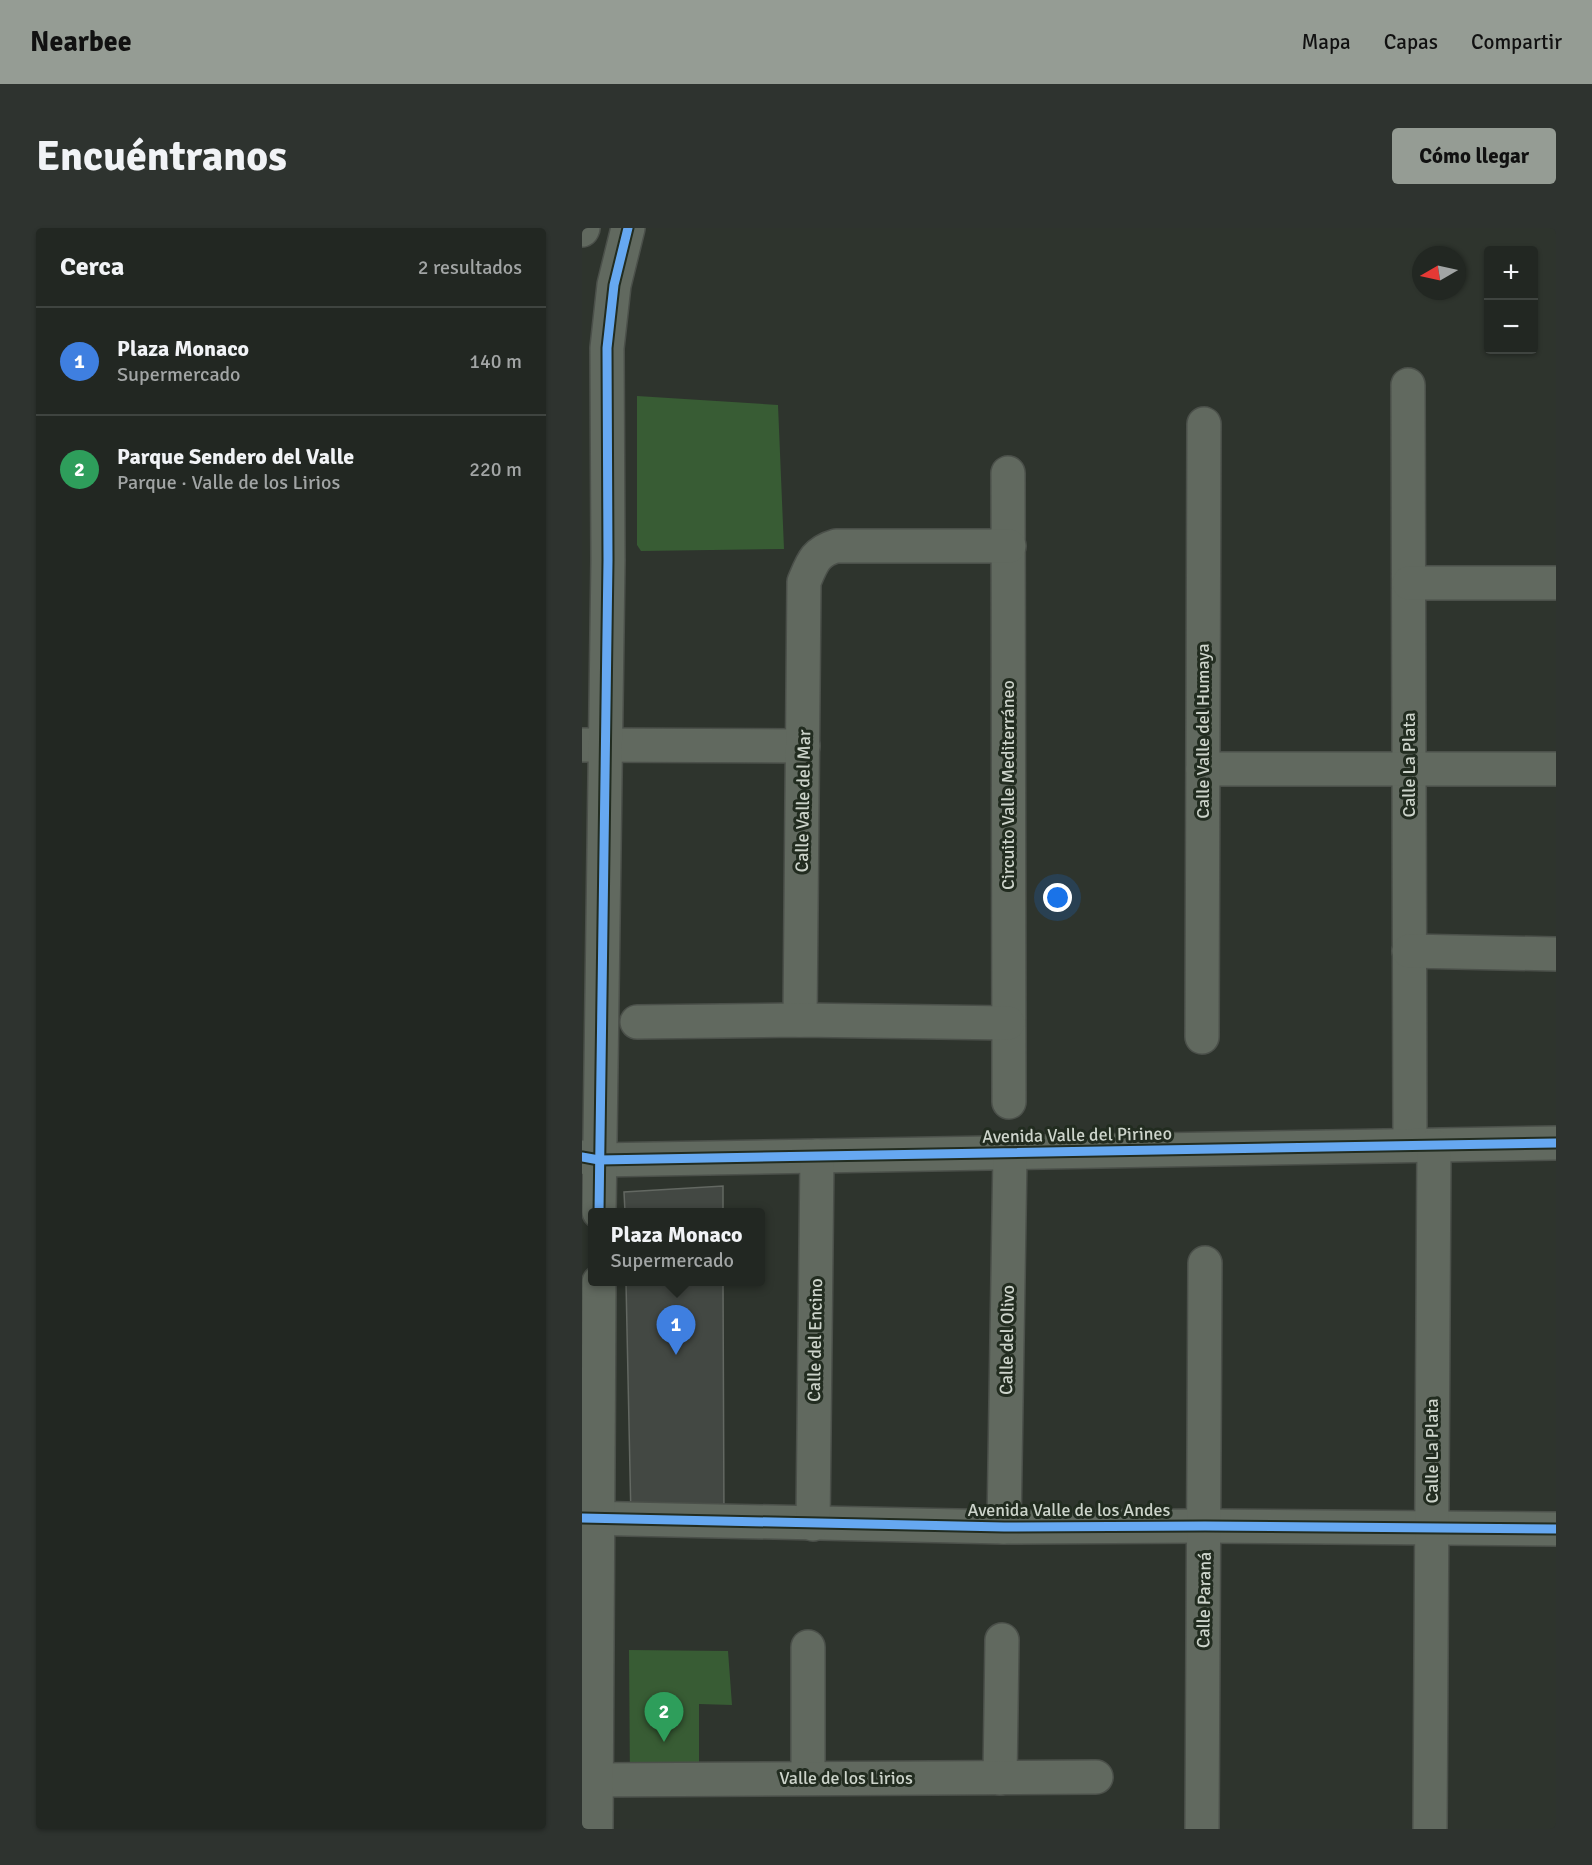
<!DOCTYPE html>
<html lang="es">
<head>
<meta charset="utf-8">
<style>
	:root { --surface:#222722; --page:#2e332f; --text:#f1f3f6; --muted:#a2a5a5; --line:#3f4440; --accent:#959c94 }
	body { margin:0; font-family:Signika,sans-serif; background:var(--page); color:var(--text) }
	.controls { position:absolute; right:18px; top:18px; display:grid; overflow:hidden; border-radius:6px; box-shadow:0 2px 4px #0004 }
	.controls button { width:54px; height:54px; display:grid; place-items:center; padding:0; border:0; border-bottom:2px solid var(--line); background:var(--surface); color:var(--text); font:30px sans-serif }
	.compass { position:absolute; left:830px; top:18px; width:54px; height:54px; border-radius:50%; background:var(--surface); box-shadow:0 2px 4px #0004; rotate:261deg }
	.you { position:absolute; left:476px; top:670px; width:21px; height:21px; margin:-15px; border:4px solid #fff; border-radius:50%; background:#1a73e8; box-shadow:0 0 0 9px #1a73e833 }
	.badge { display:grid; place-items:center; width:39px; height:39px; border-radius:50%; background:var(--accent); color:#fff; font-size:20px; font-weight:700 }
	.pin { position:absolute; translate:-50% -50px; filter:drop-shadow(0 2px 3px #0008) }
	.pin::after { content:''; position:absolute; top:32px; width:21px; height:18px; background:inherit; clip-path:polygon(0 0,100% 0,50% 100%) }
	.popup { position:absolute; left:6px; top:980px; width:177px; height:78px; box-sizing:border-box; display:grid; place-content:center; border-radius:6px; background:var(--surface); filter:drop-shadow(0 2px 4px #0005); font-size:20px; white-space:nowrap; color:var(--muted) }
	.popup b { font-size:22px; color:var(--text) }
	.popup::after { content:''; position:absolute; left:50%; top:100%; margin-left:-12px; border:12px solid transparent; border-top-color:var(--surface) }
	.list { margin:0; padding:0; list-style:none }
	h2 { display:flex; justify-content:space-between; align-items:center; height:78px; margin:0; padding:0 24px; font-size:26px }
	h2 small { font-size:20px; font-weight:400; color:var(--muted) }
	.list li { display:grid; grid-template-columns:39px 1fr auto; gap:18px; align-items:center; box-sizing:border-box; height:108px; padding:0 24px; border-top:2px solid var(--line) }
	.list b { display:block; font-size:22px; white-space:nowrap }
	.list p { margin:0; font-size:20px; white-space:nowrap; color:var(--muted) }
	.list em { font-size:20px; font-style:normal; color:var(--muted) }
	.map { position:relative; flex:none; width:974px; height:1601px; overflow:hidden; border-radius:6px }
	header { display:flex; align-items:center; gap:36px; box-sizing:border-box; height:84px; padding:0 30px; background:var(--accent); color:#111 }
	header strong { font-size:28px }
	nav { display:flex; gap:33px; margin-inline-start:auto; font-size:21px }
	.intro { display:flex; align-items:center; justify-content:space-between; box-sizing:border-box; height:144px; padding:0 36px }
	h1 { margin:0; font-size:42px }
	.button { padding:15px 27px; border-radius:6px; background:var(--accent); color:#111; font-size:21px; font-weight:700 }
	main { display:flex; gap:36px; padding:0 36px }
	aside { flex:1; background:var(--surface); border-radius:6px; box-shadow:0 2px 4px #0004 }
	.map>svg:first-child { display:block }
	.green { fill:#385c34 }
	.building { fill:#434843; stroke:#636862; stroke-width:1.5 }
	.lines { fill:none; stroke-linecap:round; stroke-linejoin:round }
	.minor-casing { stroke:#4b504a; stroke-width:36 }
	.minor { stroke:#61695f; stroke-width:33 }
	.cycleway-casing { stroke:#222c20; stroke-width:13 }
	.cycleway { stroke:#66a8f1; stroke-width:9 }
	.labels { text-anchor:middle; dominant-baseline:central; stroke-width:6; stroke-linejoin:round; paint-order:stroke }
	.street-label { font-size:18px; fill:#cdd4cb; stroke:#222c20 }
</style>
</head>
<body>
<header>
<strong>Nearbee</strong>
<nav><a>Mapa</a><a>Capas</a><a>Compartir</a></nav>
</header>
<div class="intro"><h1>Encuéntranos</h1><a class="button">Cómo llegar</a></div>
<main>
<aside>
<h2>Cerca<small>2 resultados</small></h2>
<ul class="list">
<li><span class="badge" style="background:#3f7fe0">1</span><div><b>Plaza Monaco</b><p>Supermercado</p></div><em>140 m</em></li>
<li><span class="badge" style="background:#2e9e5b">2</span><div><b>Parque Sendero del Valle</b><p>Parque · Valle de los Lirios</p></div><em>220 m</em></li>
</ul>
</aside>
<div class="map">
<svg width="974" height="1601" viewBox="0 0 974 1601">
	<rect width="100%" height="100%" fill="#2e342d"/>
	<g class="green">
		<path d="M55,168l141,9 6,144 -143,2 -4,-6z"/>
		<path d="M47,1422l99,1 4,54 -33,-1v75l-69,4z"/>
	</g>
	<g class="building">
		<path d="M141,958v26h-98l-1,-20z"/>
		<path d="M44,1054h97l1,240 -93,-3z"/>
	</g>
	<g class="lines">
		<defs>
			<g id="minor">
				<path d="M0,2l1,-2"/>
				<path d="M826,157l2,760"/>
				<path d="M426,245l1,629"/>
				<path d="M827,355h147"/>
				<path d="M0,517l221,1"/>
				<path d="M621,541h353"/>
				<path d="M827,723l147,3"/>
				<path d="M218,792l4,-438c8,-19 11,-30 32,-36h173"/>
				<path d="M55,794l163,-2 208,3"/>
				<path d="M620,809l2,-613"/>
				<path d="M0,929l17,3 957,-17"/>
				<path d="M17,984l9,-652 -1,-212 7,-63 14,-57"/>
				<path d="M0,1290l422,9 201,-1 351,3"/>
				<path d="M231,1296l4,-368"/>
				<path d="M422,1299l6,-374"/>
				<path d="M226,1550v-131"/>
				<path d="M418,1550l2,-138"/>
				<path d="M14,1552l500,-3"/>
				<path d="M14,1601l3,-547"/>
				<path d="M620,1601l3,-566"/>
				<path d="M848,1601l4,-683"/>
			</g>
		</defs>
		<use href="#minor" class="minor-casing"/>
		<use href="#minor" class="minor"/>
		<defs>
			<g id="cycleway">
				<path d="M0,929l17,3 957,-17"/>
				<path d="M17,984l9,-652 -1,-212 7,-63 14,-57"/>
				<path d="M0,1290l422,9 201,-1 351,3"/>
			</g>
		</defs>
		<use href="#cycleway" class="cycleway-casing"/>
		<use href="#cycleway" class="cycleway"/>
	</g>
	<g class="labels">
		<g class="street-label">
			<text transform="translate(621 503) rotate(-90)">Calle Valle del Humaya</text>
			<text transform="translate(827 537) rotate(-90)">Calle La Plata</text>
			<text transform="translate(426 557) rotate(-90)">Circuito Valle Mediterráneo</text>
			<text transform="translate(221 573) rotate(-89)">Calle Valle del Mar</text>
			<text transform="translate(495 907) rotate(-1)">Avenida Valle del Pirineo</text>
			<text transform="translate(233 1112) rotate(-89)">Calle del Encino</text>
			<text transform="translate(425 1112) rotate(-89)">Calle del Olivo</text>
			<text transform="translate(850 1223) rotate(-90)">Calle La Plata</text>
			<text x="487" y="1282">Avenida Valle de los Andes</text>
			<text transform="translate(622 1372) rotate(-89)">Calle Paraná</text>
			<text x="264" y="1550">Valle de los Lirios</text>
		</g>
	</g>
</svg>
<div class="controls">
<button>+</button>
<button>−</button>
</div>
<svg class="compass" viewBox="-18 -18 36 36"><path d="M0-13l5 13h-10z" fill="#e53935"/><path d="M0 13l5-13h-10z" fill="#a2a5a5"/></svg>
<div class="you"></div>
<div class="pin badge" style="left:94px;top:1127px;background:#3f7fe0">1</div>
<div class="popup"><b>Plaza Monaco</b>Supermercado</div>
<div class="pin badge" style="left:82px;top:1514px;background:#2e9e5b">2</div>
</div>
</main>
</body>
</html>
